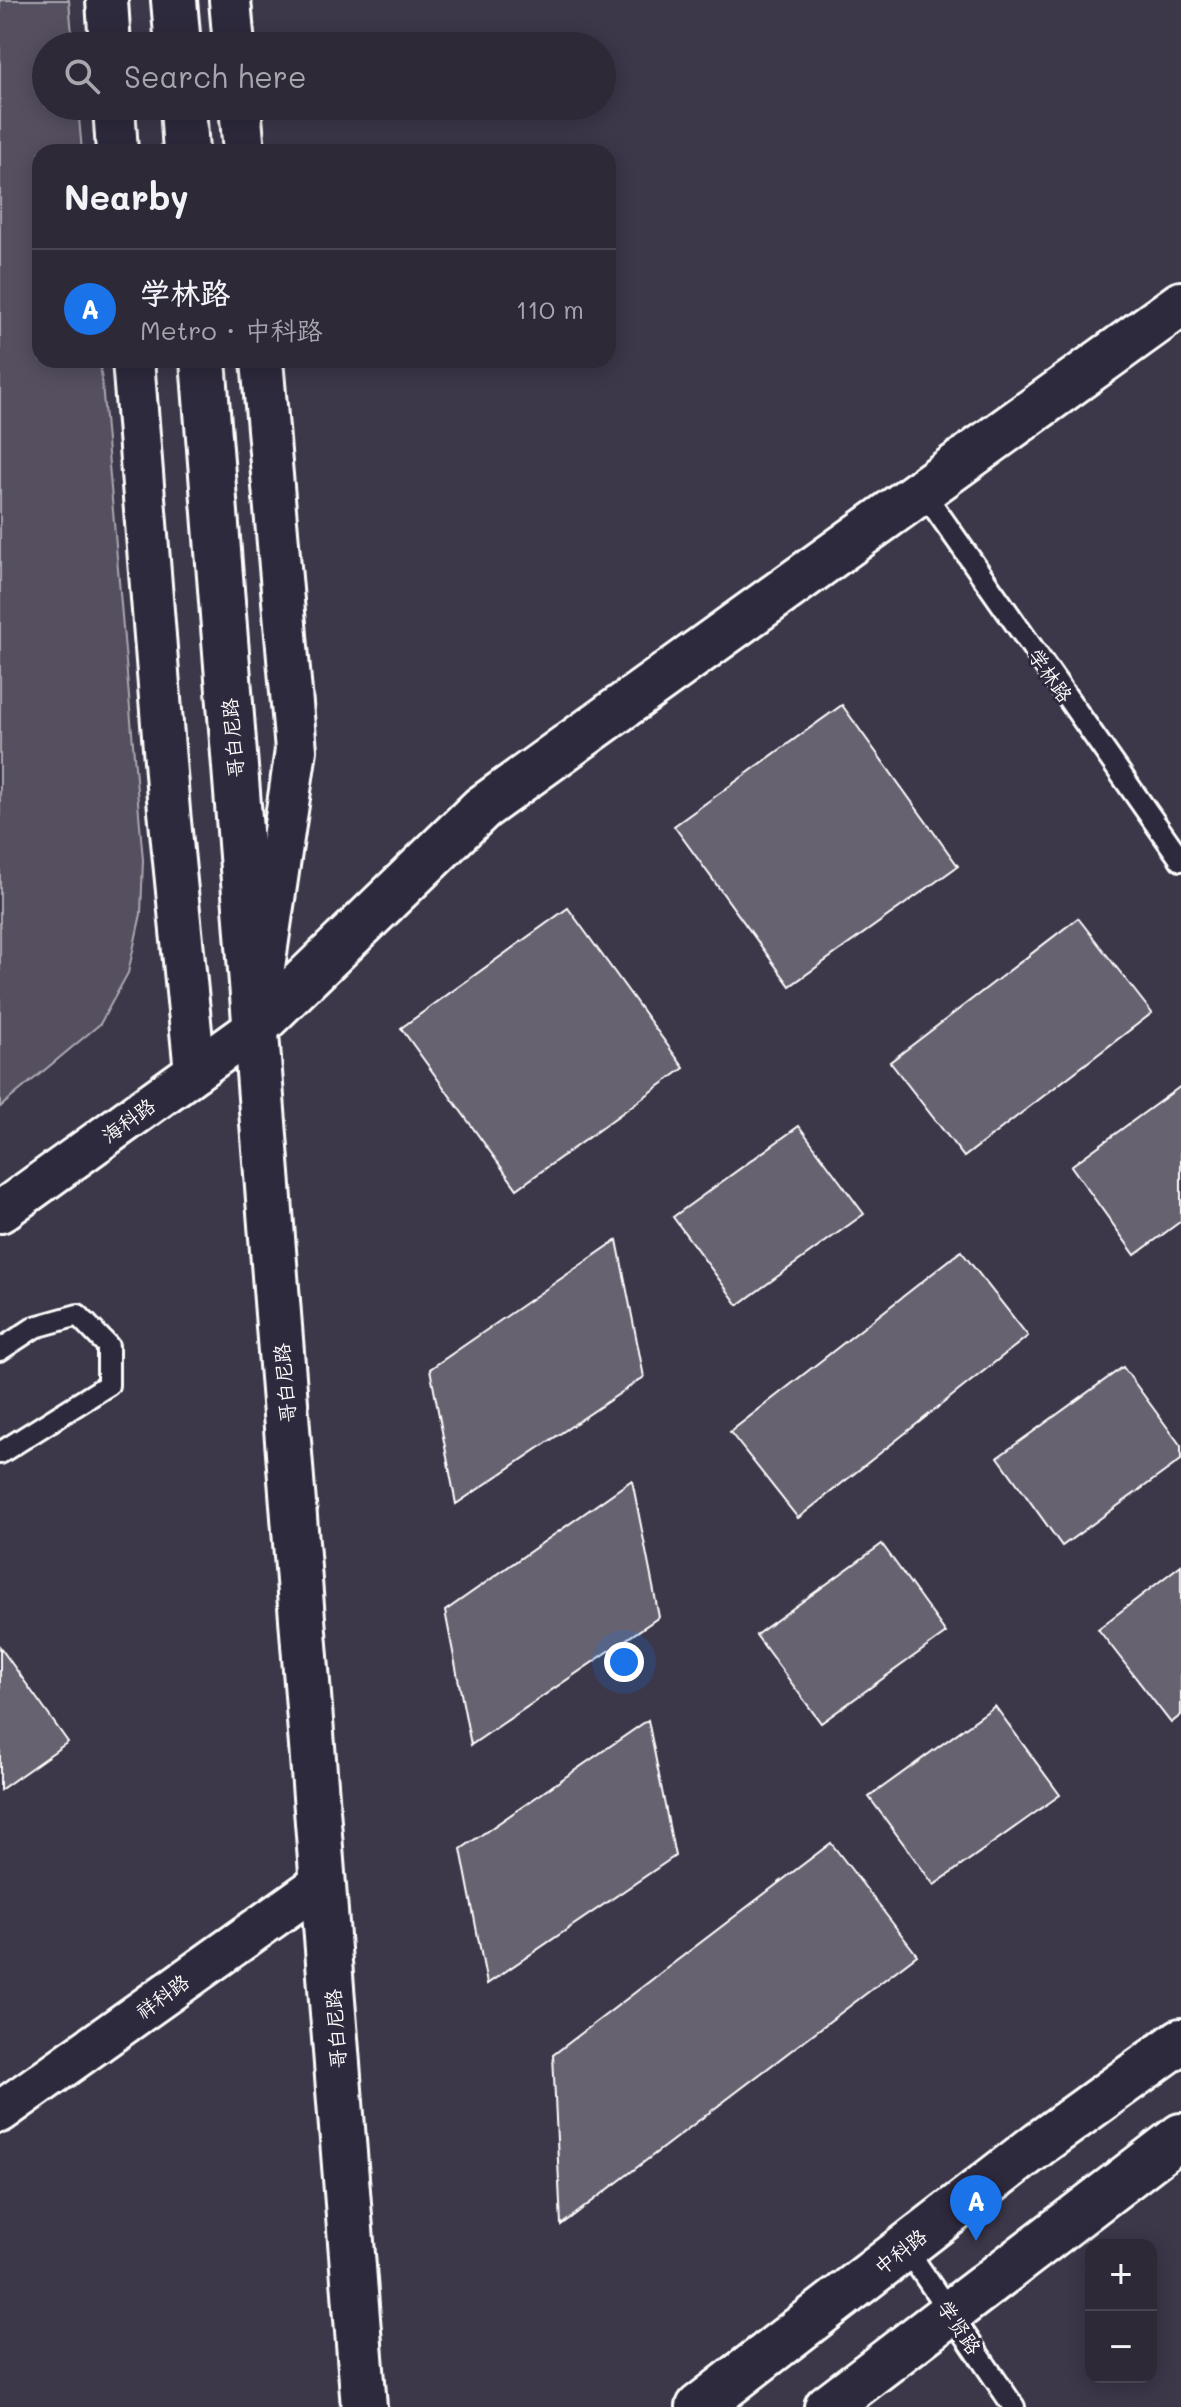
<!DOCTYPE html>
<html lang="en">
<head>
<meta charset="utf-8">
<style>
	:root { --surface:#2d2937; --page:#35313f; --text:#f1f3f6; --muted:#a7a6ad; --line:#484552; --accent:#1a73e8 }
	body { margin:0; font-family:Mali,"LXGW WenKai TC",sans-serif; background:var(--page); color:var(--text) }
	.controls { position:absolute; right:24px; bottom:24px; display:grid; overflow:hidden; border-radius:16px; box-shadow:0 4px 20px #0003 }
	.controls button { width:72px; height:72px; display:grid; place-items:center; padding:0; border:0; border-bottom:2px solid var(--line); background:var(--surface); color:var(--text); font:40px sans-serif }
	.you { position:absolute; left:624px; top:1662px; width:28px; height:28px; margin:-20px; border:6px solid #fff; border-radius:50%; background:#1a73e8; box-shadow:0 0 0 12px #1a73e833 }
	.badge { display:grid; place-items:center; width:52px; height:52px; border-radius:50%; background:var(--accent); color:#fff; font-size:26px; font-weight:700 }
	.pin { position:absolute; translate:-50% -66px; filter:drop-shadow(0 2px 4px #0008) }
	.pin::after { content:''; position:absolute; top:42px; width:28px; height:24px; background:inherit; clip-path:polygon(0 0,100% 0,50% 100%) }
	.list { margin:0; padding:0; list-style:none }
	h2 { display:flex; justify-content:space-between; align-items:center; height:104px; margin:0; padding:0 32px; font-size:34px }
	h2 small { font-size:26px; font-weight:400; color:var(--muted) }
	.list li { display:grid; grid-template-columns:52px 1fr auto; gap:24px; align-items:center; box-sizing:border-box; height:120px; padding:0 32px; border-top:2px solid var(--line) }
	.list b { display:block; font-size:30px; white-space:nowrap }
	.list p { margin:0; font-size:26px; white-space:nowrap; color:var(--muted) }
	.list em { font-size:26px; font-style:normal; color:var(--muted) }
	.icon { flex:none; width:44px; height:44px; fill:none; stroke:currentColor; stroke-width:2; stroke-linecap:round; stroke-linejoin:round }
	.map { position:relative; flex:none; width:1181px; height:2407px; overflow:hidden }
	.search { position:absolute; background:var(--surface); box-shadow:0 4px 20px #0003; left:32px; top:32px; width:584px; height:88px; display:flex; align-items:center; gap:20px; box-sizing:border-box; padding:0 28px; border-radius:44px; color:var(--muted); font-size:30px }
	.panel { position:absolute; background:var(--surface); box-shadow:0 4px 20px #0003; left:32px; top:144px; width:584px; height:224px; border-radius:24px }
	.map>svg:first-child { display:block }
	.green { fill:#555060; stroke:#aaa8b0; stroke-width:2 }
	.building { fill:#666270; stroke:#fff; stroke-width:2 }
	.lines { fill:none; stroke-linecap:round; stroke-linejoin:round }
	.service-casing { stroke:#fff; stroke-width:26 }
	.minor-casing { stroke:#fff; stroke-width:46 }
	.tertiary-casing { stroke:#fff; stroke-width:50 }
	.service { stroke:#2f2a3d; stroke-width:20 }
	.minor { stroke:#2f2a3d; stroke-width:40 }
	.tertiary { stroke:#2f2a3d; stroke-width:44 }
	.labels { text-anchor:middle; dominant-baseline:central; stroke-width:6; stroke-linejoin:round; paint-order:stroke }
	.street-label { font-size:20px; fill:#fff; stroke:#2f2a3d }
</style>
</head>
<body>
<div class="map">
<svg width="1181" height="2407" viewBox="0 0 1181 2407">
	<rect width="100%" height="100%" fill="#3c3749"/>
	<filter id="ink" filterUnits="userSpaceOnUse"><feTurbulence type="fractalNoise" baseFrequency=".0125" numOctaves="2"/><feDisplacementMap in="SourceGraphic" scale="16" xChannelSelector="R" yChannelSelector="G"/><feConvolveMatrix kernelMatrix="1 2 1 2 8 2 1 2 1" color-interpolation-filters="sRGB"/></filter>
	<g filter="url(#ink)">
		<path class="green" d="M0,0h69l4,46h-27v60h32l4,46h-42v208h60l43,500 -2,54 -13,59 -28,51 -100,83z"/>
		<g class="building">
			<path d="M842,705l116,161 -168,120 -116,-160z"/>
			<path d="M568,908l116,160 -167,121 -116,-161z"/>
			<path d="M1078,918l74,95 -188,144 -74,-95z"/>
			<path d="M1181,1086v135l-46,34 -64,-89z"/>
			<path d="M799,1126l65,88 -126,91 -65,-88z"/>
			<path d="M617,1240l27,137 -188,127 -26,-135z"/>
			<path d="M961,1251l67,85 -230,182 -68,-86z"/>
			<path d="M1123,1367l58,79v14l-119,86 -64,-89z"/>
			<path d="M632,1480l27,137 -188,128 -26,-134z"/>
			<path d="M882,1544l64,89 -125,90 -65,-88z"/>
			<path d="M1181,1565v150l-10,8 -73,-94z"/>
			<path d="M0,1647l68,95 -68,48z"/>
			<path d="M995,1706l65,89 -126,90 -65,-88z"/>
			<path d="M648,1720l27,136 -188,128 -26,-135z"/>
			<path d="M831,1843l86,112 -356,270 -8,-170z"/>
		</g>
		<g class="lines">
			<defs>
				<g id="service">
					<path d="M922,490l259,370"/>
					<path d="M0,1350l35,-23 43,-12 30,31v39l-108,68"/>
					<path d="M905,2247l109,160"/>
				</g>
				<g id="minor">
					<path d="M107,0l3,46"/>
					<path d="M230,0l4,46"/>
					<path d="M114,106l3,46"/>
					<path d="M240,106l4,46"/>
					<path d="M133,360l36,451 26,260"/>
					<path d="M0,1212l255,-184 41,-278 -34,-390"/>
					<path d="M0,2112l324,-231"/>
				</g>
				<g id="tertiary">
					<path d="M174,0l4,46"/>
					<path d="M183,106l3,46"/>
					<path d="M203,360l161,2047"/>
					<path d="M255,1028l227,-220 699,-504"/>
					<path d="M699,2407l341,-264 141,-102"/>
					<path d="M827,2407l354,-271"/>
				</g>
			</defs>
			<use href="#service" class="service-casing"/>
			<use href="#minor" class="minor-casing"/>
			<use href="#tertiary" class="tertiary-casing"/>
			<use href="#service" class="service"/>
			<use href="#minor" class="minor"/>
			<use href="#tertiary" class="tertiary"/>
		</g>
	</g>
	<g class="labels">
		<g class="street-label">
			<text transform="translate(1051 675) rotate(55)">学林路</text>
			<text transform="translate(232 738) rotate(-95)">哥白尼路</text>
			<text transform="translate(128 1120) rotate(-36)">海科路</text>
			<text transform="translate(284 1383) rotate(-95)">哥白尼路</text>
			<text transform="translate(162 1996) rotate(-36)">祥科路</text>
			<text transform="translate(335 2029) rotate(-94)">哥白尼路</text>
			<text transform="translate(900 2251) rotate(-38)">中科路</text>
			<text transform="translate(960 2327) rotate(56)">学贤路</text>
		</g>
	</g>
</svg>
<div class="controls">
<button>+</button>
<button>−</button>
</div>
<div class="you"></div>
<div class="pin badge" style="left:976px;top:2241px">A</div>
<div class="search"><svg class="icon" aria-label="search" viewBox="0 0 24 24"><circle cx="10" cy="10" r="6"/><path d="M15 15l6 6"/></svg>Search here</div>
<section class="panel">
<h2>Nearby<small></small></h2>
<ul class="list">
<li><span class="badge">A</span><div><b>学林路</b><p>Metro · 中科路</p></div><em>110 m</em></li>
</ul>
</section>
</div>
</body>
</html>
